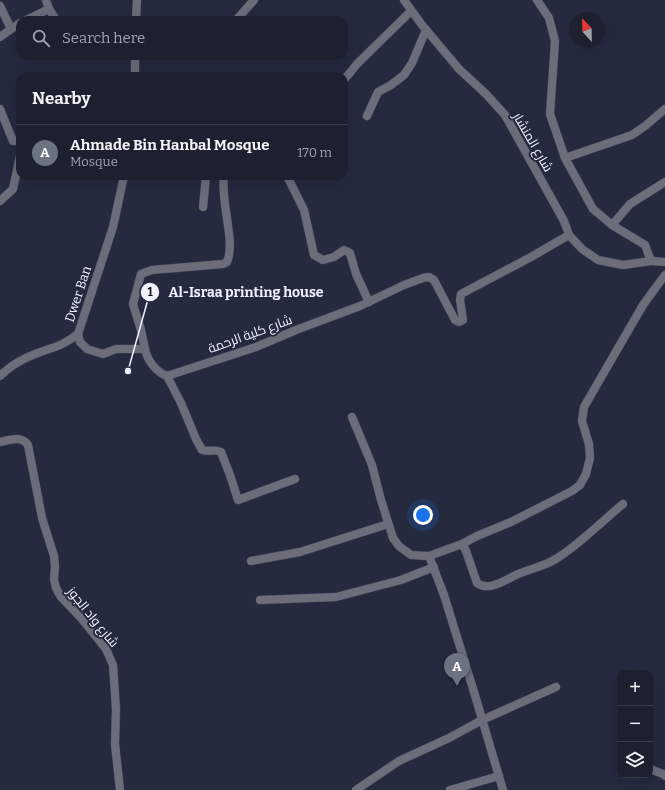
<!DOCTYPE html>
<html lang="en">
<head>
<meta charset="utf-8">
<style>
	:root { --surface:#1c202f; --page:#252837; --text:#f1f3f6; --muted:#a0a3aa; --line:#3a3e4b; --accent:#a0c92c }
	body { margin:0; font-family:Bitter,Cairo,serif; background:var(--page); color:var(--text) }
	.controls { position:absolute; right:12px; bottom:12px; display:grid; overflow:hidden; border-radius:8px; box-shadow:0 4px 16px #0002 }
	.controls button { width:36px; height:36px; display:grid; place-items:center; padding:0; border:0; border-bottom:1px solid var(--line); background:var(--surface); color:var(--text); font:20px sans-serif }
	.compass { position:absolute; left:569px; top:12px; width:36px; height:36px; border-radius:50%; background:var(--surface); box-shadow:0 4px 16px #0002; rotate:338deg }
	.you { position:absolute; left:423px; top:515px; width:14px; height:14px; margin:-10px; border:3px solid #fff; border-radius:50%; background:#1a73e8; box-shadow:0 0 0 6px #1a73e833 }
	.badge { display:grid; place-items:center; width:26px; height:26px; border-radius:50%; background:var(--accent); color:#fff; font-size:13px; font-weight:700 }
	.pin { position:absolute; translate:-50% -33px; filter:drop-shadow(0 1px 2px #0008) }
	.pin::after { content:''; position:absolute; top:21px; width:14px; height:12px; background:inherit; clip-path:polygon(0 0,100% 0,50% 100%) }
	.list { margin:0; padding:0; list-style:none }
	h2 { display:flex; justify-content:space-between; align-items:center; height:52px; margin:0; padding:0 16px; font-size:17px }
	h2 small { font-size:13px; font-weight:400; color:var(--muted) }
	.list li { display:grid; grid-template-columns:26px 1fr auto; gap:12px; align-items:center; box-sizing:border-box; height:56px; padding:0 16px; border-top:1px solid var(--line) }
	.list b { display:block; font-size:15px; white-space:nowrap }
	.list p { margin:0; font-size:13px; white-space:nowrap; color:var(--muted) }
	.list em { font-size:13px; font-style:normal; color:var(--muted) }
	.icon { flex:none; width:22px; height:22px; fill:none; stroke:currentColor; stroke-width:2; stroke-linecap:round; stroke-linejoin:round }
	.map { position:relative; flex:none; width:665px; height:790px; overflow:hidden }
	.search { position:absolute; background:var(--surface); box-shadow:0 4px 16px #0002; left:16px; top:16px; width:332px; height:44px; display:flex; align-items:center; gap:10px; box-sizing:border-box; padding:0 14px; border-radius:12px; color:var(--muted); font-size:15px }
	.panel { position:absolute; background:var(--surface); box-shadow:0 4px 16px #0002; left:16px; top:72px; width:332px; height:108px; border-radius:12px }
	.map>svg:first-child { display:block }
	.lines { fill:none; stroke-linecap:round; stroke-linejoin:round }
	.minor-casing { stroke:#41465a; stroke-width:9 }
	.minor { stroke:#6b6e79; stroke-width:8 }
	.labels { text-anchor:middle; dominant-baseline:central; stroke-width:4; stroke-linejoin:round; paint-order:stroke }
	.street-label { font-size:13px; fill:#f0f3ff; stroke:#252a3f }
	.leader { fill:none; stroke:#f0f3ff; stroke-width:1.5 }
	.callout-dot { fill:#f0f3ff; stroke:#252a3f; stroke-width:1.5 }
	.mark-label { font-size:12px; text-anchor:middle; font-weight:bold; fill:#111 }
	.callout-label { font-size:14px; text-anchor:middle; font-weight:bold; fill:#f0f3ff; stroke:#252a3f; stroke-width:4; stroke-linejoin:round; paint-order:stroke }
</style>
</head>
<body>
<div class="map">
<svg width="665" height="790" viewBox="0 0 665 790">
	<rect width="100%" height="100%" fill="#252a3f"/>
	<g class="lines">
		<defs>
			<g id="minor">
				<path d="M46,0l3,9 7,11"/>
				<path d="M404,0l18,25 37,44 27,25 19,21 59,106 5,14 13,14 16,11 25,5 28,-4"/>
				<path d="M537,0l12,18 6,23 -5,73 15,44 28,51 19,16 33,20 6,16 14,1"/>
				<path d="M0,6l11,23"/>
				<path d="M26,20l23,-11"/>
				<path d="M136,20l1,-20"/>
				<path d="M239,20l-1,-2 16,-18"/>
				<path d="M0,37l20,-14"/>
				<path d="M135,56v20"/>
				<path d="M344,80l13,-16 54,-53"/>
				<path d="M0,109l13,32h7"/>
				<path d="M367,116l11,-24 13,-7 13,-10 8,-12 14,-33"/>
				<path d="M565,158l67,-23 13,-9 20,-17"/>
				<path d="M287,176l17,34 10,45 9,5 11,-3 10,-7 6,3 6,21 13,28"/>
				<path d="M0,201l13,-12 7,-33"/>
				<path d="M203,207l3,-31"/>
				<path d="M612,225l18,-21 35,-22"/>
				<path d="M78,334l2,8 7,7 16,5 13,-5h29c2,11 11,23 22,27l89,-29 40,-17 64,-24 44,-21 19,-7 6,-1 5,3 21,40 4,2 4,-2 -3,-20 1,-6 70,-37 38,-22"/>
				<path d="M145,349l-4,-19 -8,-26 8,-30 11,-4 71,-6 4,-2c9,-20 -7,-61 -3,-86"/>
				<path d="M0,376c10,-10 22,-17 35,-22 18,-7 26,-7 43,-20l35,-107 11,-51"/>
				<path d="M167,376l14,27 15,36 6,11c7,2 13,-1 19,2l9,23 8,25 57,-21"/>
				<path d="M352,417l20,48 9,35 12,38 6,8 12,9 18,1 33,-12 15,-8 34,-14 61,-31 8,-6 6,-11 4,-16 -1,-14 -7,-23 2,-14 59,-102 22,-30"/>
				<path d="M0,442c10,-2 21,-7 28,3l14,73 12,38 1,10 -1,13 2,9 5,9 21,22 24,30 7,16 3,44 -1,35 5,46"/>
				<path d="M462,544l4,7 11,32c12,9 28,-3 39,-8 13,-6 26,-8 38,-15 23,-13 48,-39 69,-56"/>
				<path d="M429,556l15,39 30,97 29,98"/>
				<path d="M251,561l49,-9 88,-28"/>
				<path d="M260,600l76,-3 65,-17 33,-13"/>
				<path d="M650,769l13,5 2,2"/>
				<path d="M356,790l43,-29 50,-23 33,-18 74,-33"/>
				<path d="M450,790l49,-14"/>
			</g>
		</defs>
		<use href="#minor" class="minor-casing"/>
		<use href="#minor" class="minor"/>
	</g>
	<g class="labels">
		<g class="street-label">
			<text transform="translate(533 142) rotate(60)">شارع المنشار</text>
			<text transform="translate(78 294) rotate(-72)">Dwer Ban</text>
			<text transform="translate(250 334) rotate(-20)">شارع كلية الرحمة</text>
			<text transform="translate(93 617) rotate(51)">شارع واد الجوز</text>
		</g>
	</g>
	<path class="leader" d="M128 371L150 292"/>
	<g class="callout-dot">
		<circle cx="128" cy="371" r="4"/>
		<circle cx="150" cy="292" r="10"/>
	</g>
	<g class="mark-label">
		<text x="150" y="296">1</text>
	</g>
	<g class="callout-label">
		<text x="246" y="297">Al-Israa printing house</text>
	</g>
</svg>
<div class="controls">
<button>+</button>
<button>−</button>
<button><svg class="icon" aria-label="layers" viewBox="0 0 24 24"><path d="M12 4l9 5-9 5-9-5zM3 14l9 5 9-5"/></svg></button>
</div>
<svg class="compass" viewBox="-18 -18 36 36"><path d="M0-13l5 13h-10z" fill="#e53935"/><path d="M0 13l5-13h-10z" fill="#a0a3aa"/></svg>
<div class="you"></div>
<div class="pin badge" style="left:457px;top:686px;background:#6b7280">A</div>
<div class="search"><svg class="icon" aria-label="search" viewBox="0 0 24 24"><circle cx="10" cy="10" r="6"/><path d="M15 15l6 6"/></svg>Search here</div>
<section class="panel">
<h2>Nearby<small></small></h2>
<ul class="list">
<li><span class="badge" style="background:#6b7280">A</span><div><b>Ahmade Bin Hanbal Mosque</b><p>Mosque</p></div><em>170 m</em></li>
</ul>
</section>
</div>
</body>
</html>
